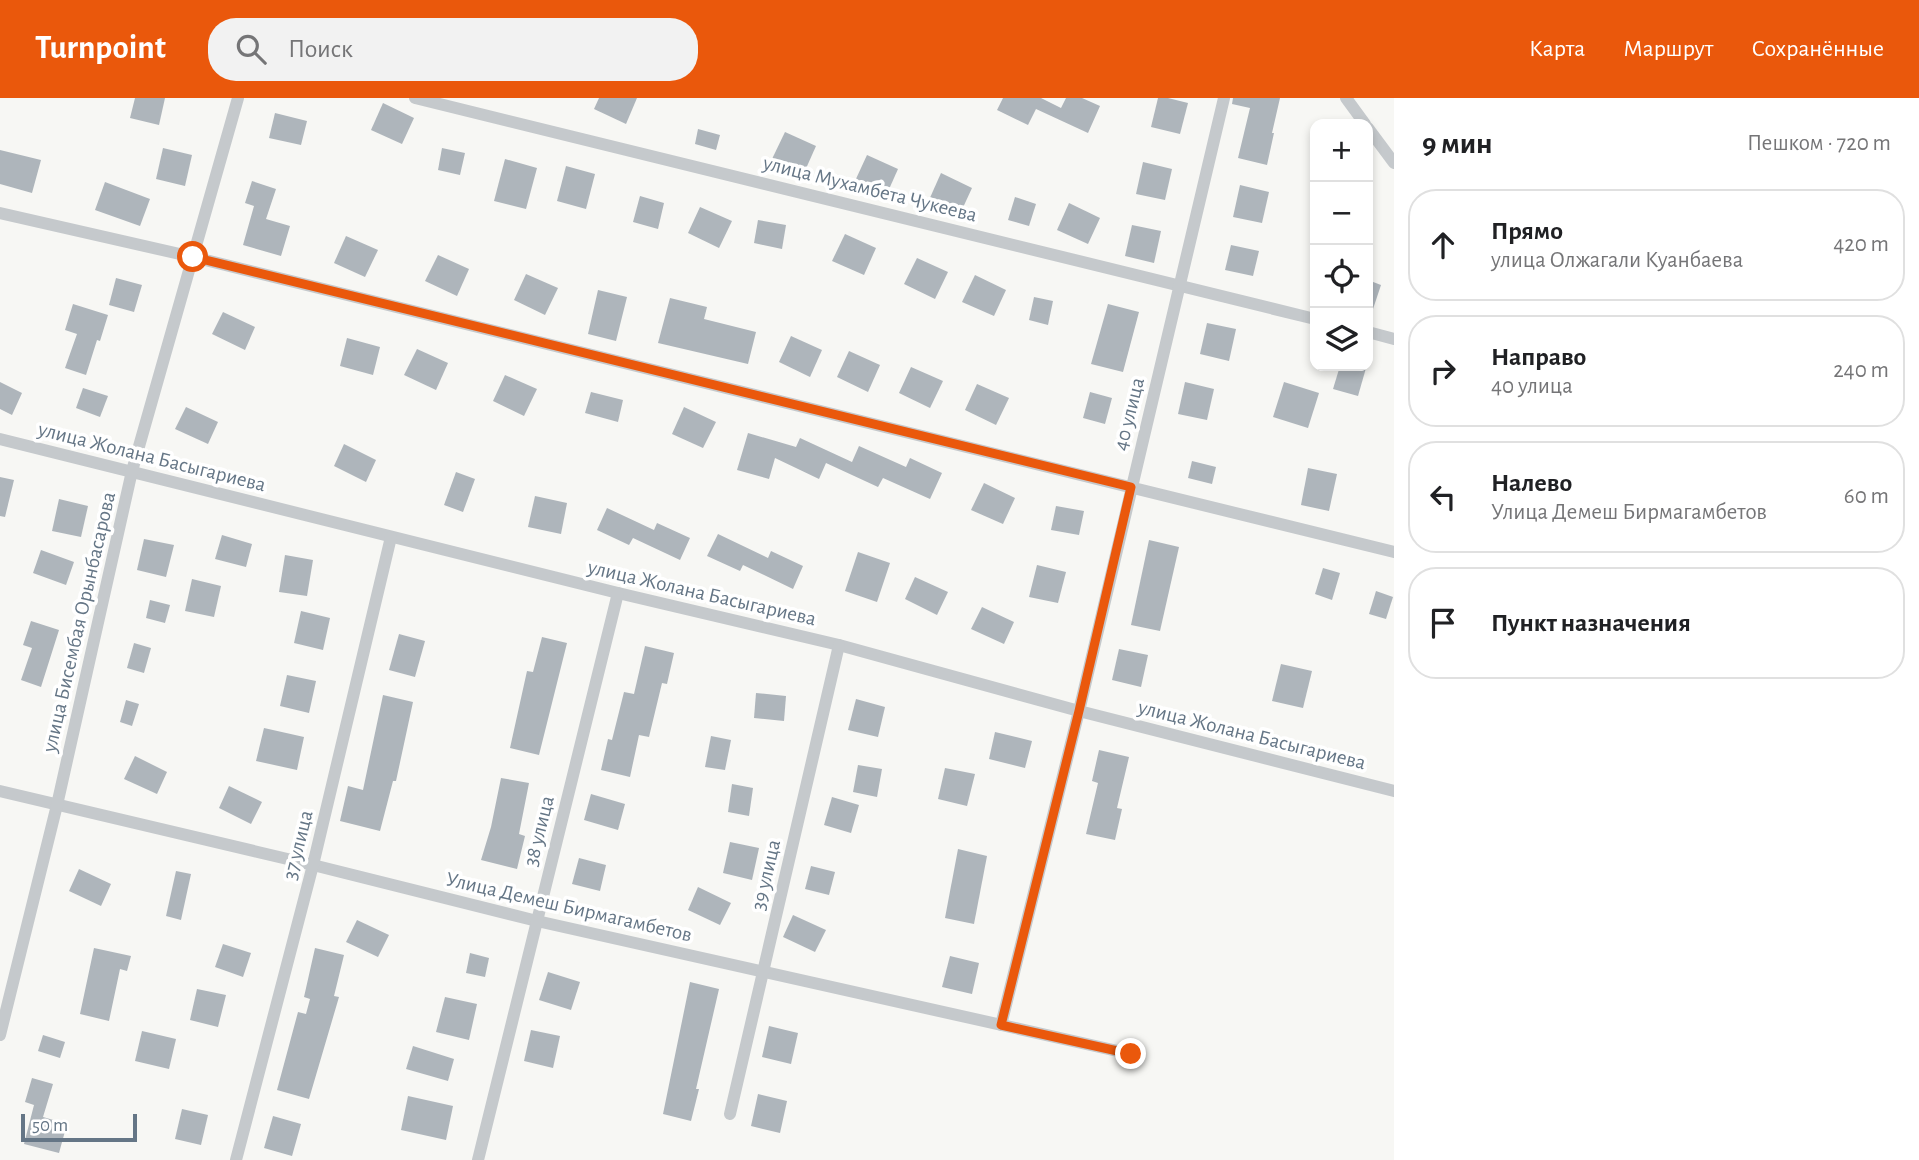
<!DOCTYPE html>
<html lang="ru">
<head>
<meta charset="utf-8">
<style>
	:root { --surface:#fff; --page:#f2f2f2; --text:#202124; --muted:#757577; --line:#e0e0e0; --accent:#ea580c }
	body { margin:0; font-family:"Alegreya Sans",sans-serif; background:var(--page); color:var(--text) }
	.controls { position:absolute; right:21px; top:21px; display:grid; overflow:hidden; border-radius:14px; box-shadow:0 4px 10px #0003 }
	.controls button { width:63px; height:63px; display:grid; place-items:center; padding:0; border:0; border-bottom:2px solid var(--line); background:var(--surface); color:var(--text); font:35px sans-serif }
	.scale { position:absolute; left:21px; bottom:18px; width:116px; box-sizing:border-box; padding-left:7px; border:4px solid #657686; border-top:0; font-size:19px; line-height:24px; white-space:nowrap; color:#657686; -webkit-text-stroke:5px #fff; paint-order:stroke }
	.stop { position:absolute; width:21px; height:21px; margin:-16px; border:5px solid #ea580c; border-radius:50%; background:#fff }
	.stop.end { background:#ea580c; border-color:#fff; box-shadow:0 2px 7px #0008 }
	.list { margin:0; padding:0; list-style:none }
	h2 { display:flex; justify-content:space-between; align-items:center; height:91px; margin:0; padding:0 28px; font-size:30px }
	h2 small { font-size:23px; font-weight:400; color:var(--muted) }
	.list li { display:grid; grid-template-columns:46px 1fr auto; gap:21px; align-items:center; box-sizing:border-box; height:112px; margin:0 14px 14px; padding:0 14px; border:2px solid var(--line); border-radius:28px }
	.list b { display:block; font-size:26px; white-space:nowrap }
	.list p { margin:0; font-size:23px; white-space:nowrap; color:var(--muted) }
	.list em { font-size:23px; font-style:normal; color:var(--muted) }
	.icon { flex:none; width:38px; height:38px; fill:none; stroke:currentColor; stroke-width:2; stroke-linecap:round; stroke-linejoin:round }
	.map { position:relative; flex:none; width:1394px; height:1062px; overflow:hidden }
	header { display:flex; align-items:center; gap:42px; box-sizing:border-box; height:98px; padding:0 35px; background:var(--accent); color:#fff }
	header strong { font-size:33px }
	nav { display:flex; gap:38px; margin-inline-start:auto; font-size:24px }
	.search { width:490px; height:63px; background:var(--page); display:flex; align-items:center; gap:18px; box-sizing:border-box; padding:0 24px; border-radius:28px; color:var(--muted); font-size:26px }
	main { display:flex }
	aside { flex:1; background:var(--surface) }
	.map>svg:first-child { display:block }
	.building { fill:#aeb5bb }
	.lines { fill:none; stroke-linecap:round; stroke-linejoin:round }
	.minor { stroke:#c5c9cc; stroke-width:12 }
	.route { stroke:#ea580c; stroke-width:9 }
	.labels { text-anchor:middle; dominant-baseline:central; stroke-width:7; stroke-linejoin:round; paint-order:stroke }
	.street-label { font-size:21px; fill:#657686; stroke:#fff }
</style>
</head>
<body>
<header>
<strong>Turnpoint</strong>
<div class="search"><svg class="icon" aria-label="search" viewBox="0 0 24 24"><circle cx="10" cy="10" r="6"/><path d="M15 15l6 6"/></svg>Поиск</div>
<nav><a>Карта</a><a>Маршрут</a><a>Сохранённые</a></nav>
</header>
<main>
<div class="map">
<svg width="1394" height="1062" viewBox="0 0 1394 1062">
	<rect width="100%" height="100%" fill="#f7f7f4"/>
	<g class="building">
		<path d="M135,0h30l-6,27 -29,-7z"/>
		<path d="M599,0h38l-11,26 -32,-15z"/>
		<path d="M1003,0h38l20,10 5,-10h16l18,8 -12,27 -52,-24 -8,16 -31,-15z"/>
		<path d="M1158,0h10l20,5 -8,31 -29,-7z"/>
		<path d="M1233,0h47l-8,35h2l-7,32 -29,-7 12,-50 -18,-4z"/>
		<path d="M383,5l31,15 -12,26 -31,-14z"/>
		<path d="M275,15l32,8 -6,24 -32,-7z"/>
		<path d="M698,31l22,6 -4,15 -21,-6z"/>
		<path d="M785,34l31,14 -12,27 -32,-14z"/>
		<path d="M163,50l29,7 -7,31 -29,-7z"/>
		<path d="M442,50l23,5 -5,22 -22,-5z"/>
		<path d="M0,52l41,10 -9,33 -32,-9z"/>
		<path d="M867,57l31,14 -12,27 -31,-15z"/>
		<path d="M505,61l32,9 -11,41 -32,-8z"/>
		<path d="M1143,64l29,7 -7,31 -29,-6z"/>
		<path d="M566,68l29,8 -9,35 -29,-8z"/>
		<path d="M941,75l31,15 -12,26 -31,-14z"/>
		<path d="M252,83l24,8 -10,30 24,7 -9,30 -38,-11 11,-39 -9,-3z"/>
		<path d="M105,84l45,17 -10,27 -45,-16z"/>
		<path d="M1240,87l29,7 -7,31 -29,-6z"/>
		<path d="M640,98l24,7 -6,26 -25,-7z"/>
		<path d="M1015,99l21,7 -7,22 -21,-6z"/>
		<path d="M1069,105l31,15 -12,26 -31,-14z"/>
		<path d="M700,109l32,14 -13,27 -31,-15z"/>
		<path d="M758,122l28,5 -4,24 -28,-6z"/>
		<path d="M1132,127l29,6 -7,32 -29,-7z"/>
		<path d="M845,136l31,14 -12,27 -32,-14z"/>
		<path d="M346,138l32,14 -13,27 -31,-14z"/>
		<path d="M1231,147l28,6 -6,25 -28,-6z"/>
		<path d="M438,157l31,14 -12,27 -32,-15z"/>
		<path d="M917,160l31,14 -13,27 -31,-15z"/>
		<path d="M526,176l32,14 -13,27 -31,-15z"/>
		<path d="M975,177l31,15 -12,26 -32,-14z"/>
		<path d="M116,180l26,7 -8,27 -25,-7z"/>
		<path d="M1368,182l13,5 -11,33h-2z"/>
		<path d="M598,192l29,7 -11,44 -28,-7z"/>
		<path d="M1034,199l19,4 -5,24 -19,-5z"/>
		<path d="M670,200l37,9 -3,12 52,13 -8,32 -90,-21z"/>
		<path d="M73,206l35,11 -8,26 -3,-1 -11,35 -21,-7 12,-34 -12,-4z"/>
		<path d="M1108,206l31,8 -16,60 -32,-8z"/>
		<path d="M223,214l32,15 -10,23 -33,-16z"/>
		<path d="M1207,225l29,6 -7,32 -29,-7z"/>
		<path d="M791,238l31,14 -12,27 -31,-15z"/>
		<path d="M347,240l33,9 -7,28 -33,-9z"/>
		<path d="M417,251l31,14 -12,27 -32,-15z"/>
		<path d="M849,253l31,14 -12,27 -31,-15z"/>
		<path d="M1340,268h17l9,2 -8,28 -25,-7z"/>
		<path d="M911,269l32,14 -13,27 -31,-15z"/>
		<path d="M505,277l32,14 -13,27 -31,-15z"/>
		<path d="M0,284l22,11 -10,22 -12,-6z"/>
		<path d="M1185,284l29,7 -7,31 -29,-6z"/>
		<path d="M1284,284l35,11 -11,35 -35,-11z"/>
		<path d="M977,286l32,14 -13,27 -31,-15z"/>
		<path d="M83,290l25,8 -8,21 -24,-9z"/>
		<path d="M591,294l32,8 -5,22 -33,-9z"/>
		<path d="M1090,294l22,6 -7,26 -22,-6z"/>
		<path d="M186,309l32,15 -10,22 -33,-15z"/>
		<path d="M684,309l32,15 -13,26 -31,-14z"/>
		<path d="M748,335l48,14 4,-9 52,24 7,-16 47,21 4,-9 32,15 -12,26 -47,-21 -5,9 -52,-24 -7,16 -44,-21 -6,21 -32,-9z"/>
		<path d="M344,346l32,16 -10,22 -32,-16z"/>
		<path d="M1192,363l24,6 -4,17 -24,-6z"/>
		<path d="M1308,370l29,6 -8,37 -28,-6z"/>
		<path d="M456,374l19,7 -12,33 -19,-7z"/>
		<path d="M0,379l14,3 -9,37 -5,-1z"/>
		<path d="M984,385l31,15 -12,26 -32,-14z"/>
		<path d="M535,398l32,7 -6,31 -33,-7z"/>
		<path d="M59,401l29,7 -7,31 -29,-6z"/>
		<path d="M1056,408l28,5 -5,24 -28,-5z"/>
		<path d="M607,410l47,22 3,-7 33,15 -10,22 -47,-22 -4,7 -32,-15z"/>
		<path d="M718,436l50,24 3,-7 32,15 -10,23 -50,-24 -3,6 -33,-15z"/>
		<path d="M222,437l30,9 -6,23 -31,-8z"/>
		<path d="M144,441l30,6 -8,32 -29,-7z"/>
		<path d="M1149,442l30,7 -19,84 -29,-6z"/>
		<path d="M41,452l33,12 -8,23 -33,-12z"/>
		<path d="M858,454l32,11 -13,39 -32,-11z"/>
		<path d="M285,457l28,5 -6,36 -28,-4z"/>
		<path d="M1037,467l29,7 -8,31 -29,-6z"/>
		<path d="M1323,470l17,5 -8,27 -17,-6z"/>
		<path d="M915,479l33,15 -11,23 -32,-16z"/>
		<path d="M192,481l29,7 -7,31 -29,-6z"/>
		<path d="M1376,493l17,6 -7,22 -17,-5z"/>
		<path d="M150,502l20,5 -5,18 -19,-5z"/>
		<path d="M982,509l32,15 -10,22 -33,-15z"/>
		<path d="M301,513l29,7 -7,32 -29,-7z"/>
		<path d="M31,523l28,9 -18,57 -20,-7 11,-32 -9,-3z"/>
		<path d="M399,536l26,7 -10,36 -26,-7z"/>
		<path d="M542,539l25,6 -28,112 -29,-7 17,-77 6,1z"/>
		<path d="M134,545l17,5 -7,25 -17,-5z"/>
		<path d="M645,548l29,7 -7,31 -5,-1 -13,54 -10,-2 -9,42 -29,-7 7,-31 4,1 12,-48 10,2z"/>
		<path d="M1119,551l29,6 -7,32 -29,-7z"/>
		<path d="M1281,566l31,7 -9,37 -31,-7z"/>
		<path d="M287,577l29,6 -7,32 -29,-7z"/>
		<path d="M756,595l30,3 -2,25 -30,-3z"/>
		<path d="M383,597l30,7 -17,79h-3l-13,50 -40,-10 8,-35 15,4z"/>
		<path d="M856,601l29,8 -7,30 -30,-7z"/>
		<path d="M126,602l13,4 -7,22 -12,-4z"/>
		<path d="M264,630l40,9 -7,33 -41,-9z"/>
		<path d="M995,634l37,9 -7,27 -36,-9z"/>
		<path d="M711,638l20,4 -6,30 -20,-3z"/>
		<path d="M1099,652l30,7 -12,51 5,1 -7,31 -29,-6 12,-51 -6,-2z"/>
		<path d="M135,658l32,16 -10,22 -33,-15z"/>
		<path d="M858,667l24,4 -5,28 -24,-5z"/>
		<path d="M945,670l30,6 -8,32 -29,-7z"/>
		<path d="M501,680l28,5 -10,51 6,2 -8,33 -36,-9 10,-33z"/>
		<path d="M732,686l21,4 -4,28 -21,-4z"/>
		<path d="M229,688l33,16 -11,22 -32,-16z"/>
		<path d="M591,696l34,10 -7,26 -34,-10z"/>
		<path d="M832,699l27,8 -8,28 -27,-8z"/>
		<path d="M730,744l29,6 -7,32 -29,-7z"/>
		<path d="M958,751l29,7 -13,68 -29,-6z"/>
		<path d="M579,760l27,7 -6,26 -28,-7z"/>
		<path d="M811,768l24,6 -6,23 -24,-6z"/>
		<path d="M79,771l32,15 -10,22 -32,-15z"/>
		<path d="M176,773l15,3 -10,46 -15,-4z"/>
		<path d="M698,789l33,16 -11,22 -32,-15z"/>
		<path d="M793,817l33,15 -11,22 -32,-15z"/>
		<path d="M357,822l32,15 -11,22 -32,-15z"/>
		<path d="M223,846l28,9 -8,24 -28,-10z"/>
		<path d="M94,850l37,8 -4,15 -7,-2 -11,52 -29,-7z"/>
		<path d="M315,850l29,7 -10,41 5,1 -30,102 -32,-9 21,-78 8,2 4,-15 -6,-2z"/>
		<path d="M470,855l19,5 -4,19 -19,-4z"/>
		<path d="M950,858l29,7 -7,31 -30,-7z"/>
		<path d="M548,874l32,10 -9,28 -32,-10z"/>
		<path d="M690,884l29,7 -23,100h3l-8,32 -28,-7z"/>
		<path d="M197,891l29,6 -8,32 -28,-7z"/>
		<path d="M445,899l32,7 -8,36 -33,-8z"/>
		<path d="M769,928l29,7 -7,31 -29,-7z"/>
		<path d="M531,932l29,6 -7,32 -29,-7z"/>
		<path d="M142,933l34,8 -7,30 -34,-8z"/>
		<path d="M43,937l22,7 -5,16 -22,-7z"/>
		<path d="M413,948l41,13 -6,22 -42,-12z"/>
		<path d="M32,980l21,6 -10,33 24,7 -8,29 -35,-9 10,-39 -9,-3z"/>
		<path d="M758,996l29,7 -7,32 -29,-7z"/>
		<path d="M408,998l45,10 -7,34 -45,-10z"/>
		<path d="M182,1011l26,6 -7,30 -26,-6z"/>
		<path d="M273,1018l28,8 -9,32 -28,-8z"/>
	</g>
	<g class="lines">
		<g class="minor">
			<path d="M415,0l900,221"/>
			<path d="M1346,0l19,26"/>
			<path d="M1368,30l26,35"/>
			<path d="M0,115l193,44 1201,295"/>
			<path d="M1368,234l26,7"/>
			<path d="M0,341l618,154 221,52 240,66 315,80"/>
			<path d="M0,693l313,74 224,56 594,133"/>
			<path d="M1001,927l78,-314 145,-613"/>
			<path d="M0,937l57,-230 75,-334 106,-373"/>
			<path d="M730,1016l109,-469"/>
			<path d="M236,1062l77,-295 78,-328"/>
			<path d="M478,1062l140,-567"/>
		</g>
	</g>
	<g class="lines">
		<path class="route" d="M193,159l938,230 -52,224 -78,314 130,29"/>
	</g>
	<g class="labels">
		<g class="street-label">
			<text transform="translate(870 91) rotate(14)">улица Мухамбета Чукеева</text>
			<text transform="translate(1129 316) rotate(-76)">40 улица</text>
			<text transform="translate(152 359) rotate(14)">улица Жолана Басыгариева</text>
			<text transform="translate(702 495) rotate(13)">улица Жолана Басыгариева</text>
			<text transform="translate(79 524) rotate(-77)">улица Бисембая Орынбасарова</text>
			<text transform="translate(1252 637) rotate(14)">улица Жолана Басыгариева</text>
			<text transform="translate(539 733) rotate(-76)">38 улица</text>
			<text transform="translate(298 747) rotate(-76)">37 улица</text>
			<text transform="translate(766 777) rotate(-77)">39 улица</text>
			<text transform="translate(569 809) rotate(13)">Улица Демеш Бирмагамбетов</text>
		</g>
	</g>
</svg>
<div class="controls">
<button>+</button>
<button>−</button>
<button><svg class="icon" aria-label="locate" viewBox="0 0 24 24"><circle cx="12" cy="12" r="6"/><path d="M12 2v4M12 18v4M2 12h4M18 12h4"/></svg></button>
<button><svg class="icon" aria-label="layers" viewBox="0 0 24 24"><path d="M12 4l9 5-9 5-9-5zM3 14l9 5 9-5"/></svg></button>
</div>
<div class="scale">50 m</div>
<div class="stop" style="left:193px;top:159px"></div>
<div class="stop end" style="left:1131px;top:956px"></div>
</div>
<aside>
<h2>9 мин<small>Пешком · 720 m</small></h2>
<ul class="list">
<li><svg class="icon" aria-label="ahead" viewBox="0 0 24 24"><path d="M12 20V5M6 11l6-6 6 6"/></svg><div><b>Прямо</b><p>улица Олжагали Куанбаева</p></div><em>420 m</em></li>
<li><svg class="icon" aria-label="right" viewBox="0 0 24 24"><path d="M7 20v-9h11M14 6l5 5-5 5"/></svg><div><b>Направо</b><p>40 улица</p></div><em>240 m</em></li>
<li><svg class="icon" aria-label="left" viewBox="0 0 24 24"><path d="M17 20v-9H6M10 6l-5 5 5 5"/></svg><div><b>Налево</b><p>Улица Демеш Бирмагамбетов</p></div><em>60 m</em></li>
<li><svg class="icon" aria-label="arrive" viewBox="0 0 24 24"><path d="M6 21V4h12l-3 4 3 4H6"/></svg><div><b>Пункт назначения</b></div></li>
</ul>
</aside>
</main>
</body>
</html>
